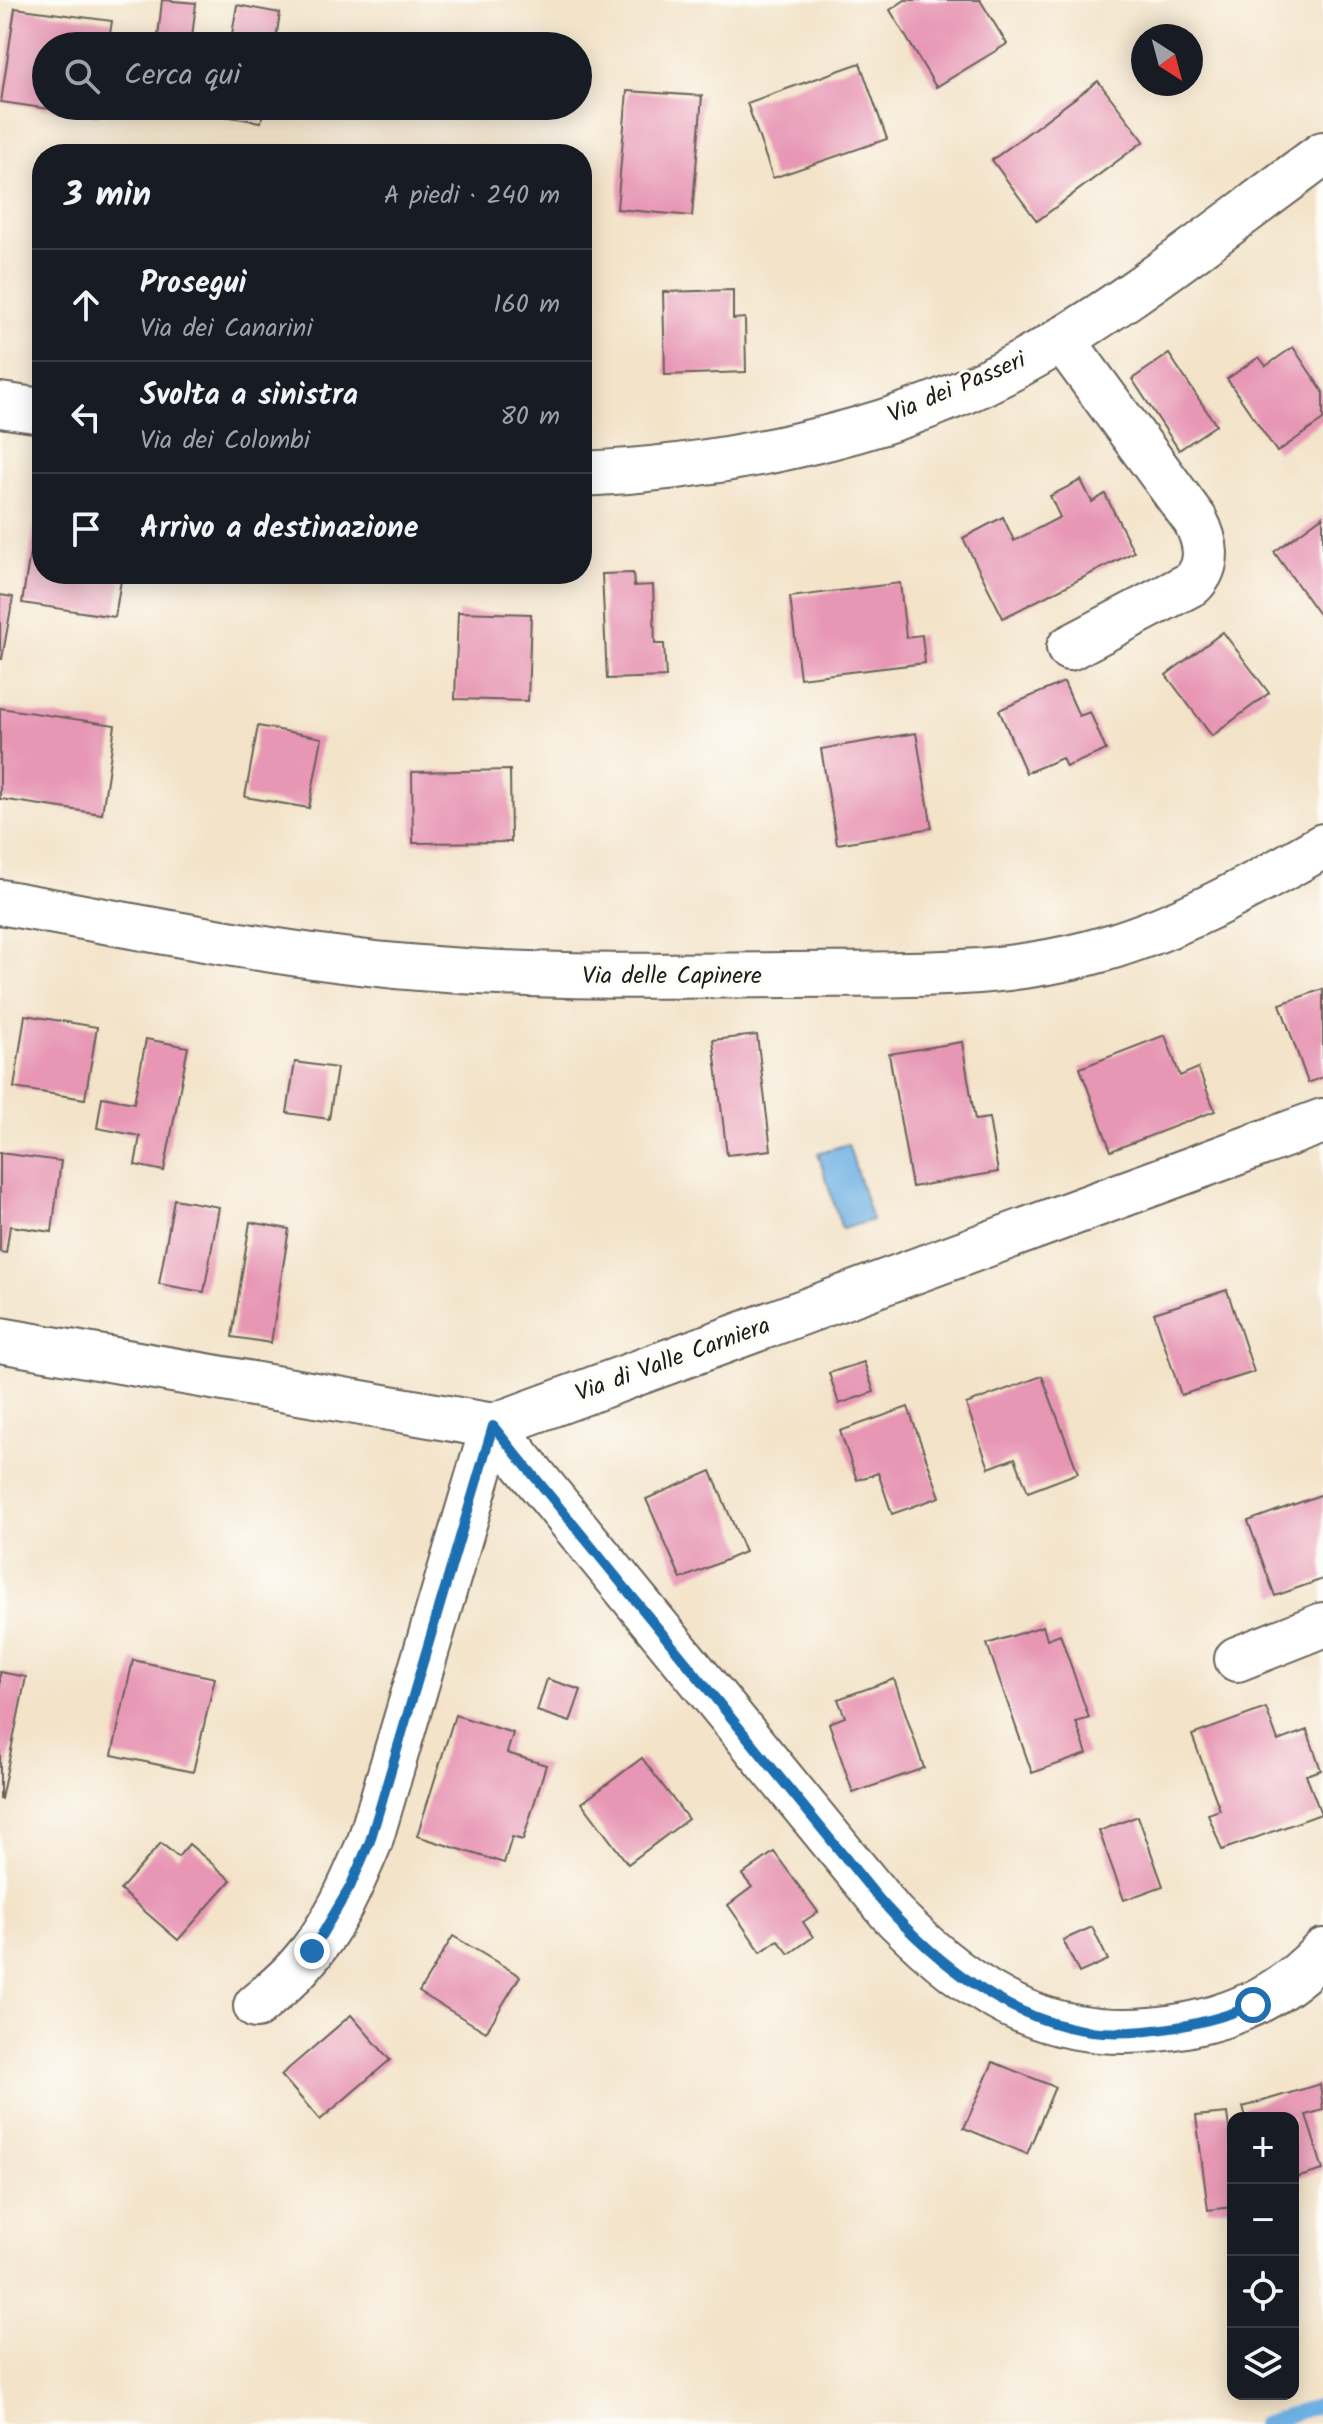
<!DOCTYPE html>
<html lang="it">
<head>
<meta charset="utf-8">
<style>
	:root { --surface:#171b24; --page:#242831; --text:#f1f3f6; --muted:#9ea1a6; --line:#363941 }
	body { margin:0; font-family:Kalam,sans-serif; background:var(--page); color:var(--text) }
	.controls { position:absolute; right:24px; bottom:24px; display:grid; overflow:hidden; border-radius:16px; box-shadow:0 4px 20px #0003 }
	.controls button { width:72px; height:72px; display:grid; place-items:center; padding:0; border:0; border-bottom:2px solid var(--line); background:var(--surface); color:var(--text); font:40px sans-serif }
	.compass { position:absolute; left:1131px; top:24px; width:72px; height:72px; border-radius:50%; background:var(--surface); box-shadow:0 4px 20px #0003; rotate:144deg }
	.stop { position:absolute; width:24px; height:24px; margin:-18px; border:6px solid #1f6fb2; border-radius:50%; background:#fff }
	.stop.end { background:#1f6fb2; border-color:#fff; box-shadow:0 2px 8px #0008 }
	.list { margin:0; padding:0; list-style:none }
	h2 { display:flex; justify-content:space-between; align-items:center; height:104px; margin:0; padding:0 32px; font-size:34px }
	h2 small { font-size:26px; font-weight:400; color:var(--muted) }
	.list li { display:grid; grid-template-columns:52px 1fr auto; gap:24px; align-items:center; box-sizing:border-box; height:112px; padding:0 32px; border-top:2px solid var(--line) }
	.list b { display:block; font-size:30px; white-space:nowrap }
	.list p { margin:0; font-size:26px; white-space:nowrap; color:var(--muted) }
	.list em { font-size:26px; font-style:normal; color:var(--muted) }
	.icon { flex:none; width:44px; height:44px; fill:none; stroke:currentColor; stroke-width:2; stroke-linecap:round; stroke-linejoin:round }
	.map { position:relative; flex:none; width:1323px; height:2424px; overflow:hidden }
	.search { position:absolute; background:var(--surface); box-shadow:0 4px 20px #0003; left:32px; top:32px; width:560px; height:88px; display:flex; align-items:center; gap:20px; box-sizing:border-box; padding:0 28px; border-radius:44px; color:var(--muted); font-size:30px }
	.panel { position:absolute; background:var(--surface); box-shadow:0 4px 20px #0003; left:32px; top:144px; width:560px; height:440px; border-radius:32px }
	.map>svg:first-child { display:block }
	.water { fill:#6eb0e3; stroke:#456680; stroke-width:2 }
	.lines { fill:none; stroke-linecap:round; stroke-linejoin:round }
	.stream { stroke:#6eb0e3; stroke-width:14 }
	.building { fill:#e796b4 }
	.minor-casing { stroke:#676259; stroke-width:48 }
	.minor { stroke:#fff; stroke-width:44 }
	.route { stroke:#1f6fb2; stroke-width:10 }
	.labels { text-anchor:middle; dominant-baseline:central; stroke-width:6; stroke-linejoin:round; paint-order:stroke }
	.street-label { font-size:24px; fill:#1c1c1c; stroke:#fdfcf7 }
</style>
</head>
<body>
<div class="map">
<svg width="1323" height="2424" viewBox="0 0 1323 2424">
	<rect width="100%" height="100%" fill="#fdfcf7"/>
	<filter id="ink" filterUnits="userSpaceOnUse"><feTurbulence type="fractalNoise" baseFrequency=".0125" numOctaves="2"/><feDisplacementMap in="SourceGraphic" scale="16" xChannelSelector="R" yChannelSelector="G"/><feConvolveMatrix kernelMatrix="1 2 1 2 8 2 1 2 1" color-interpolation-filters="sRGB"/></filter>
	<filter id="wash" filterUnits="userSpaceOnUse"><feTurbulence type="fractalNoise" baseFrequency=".006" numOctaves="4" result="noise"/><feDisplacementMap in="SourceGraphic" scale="32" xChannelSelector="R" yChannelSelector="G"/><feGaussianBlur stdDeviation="1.8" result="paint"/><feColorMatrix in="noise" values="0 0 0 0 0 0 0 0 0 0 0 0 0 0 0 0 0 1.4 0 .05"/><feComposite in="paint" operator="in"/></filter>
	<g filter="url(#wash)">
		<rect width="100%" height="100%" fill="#f3e3c9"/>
		<path class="water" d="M848,1144l24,76 -30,9 -24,-76z"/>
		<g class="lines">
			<path class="stream" d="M1263,2424l60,-20"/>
		</g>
		<g id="blocks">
			<g class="building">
				<path d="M162,0l34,3 -5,43h-34z"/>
				<path d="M905,0h75l27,44 -71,43 -46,-77z"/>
				<path d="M237,5l43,8 -5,33h-45z"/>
				<path d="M15,8l97,13 -4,25h-62v60h53l-1,10 -97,-14z"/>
				<path d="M860,63l27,76 -114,39 -26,-75z"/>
				<path d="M1098,81l46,60 -107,80 -45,-61z"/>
				<path d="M627,91l75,5 -10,120 -75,-7z"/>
				<path d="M219,106h45l-3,16 -43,-7z"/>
				<path d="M733,290v29l12,-1 1,54 -81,3 -2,-83z"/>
				<path d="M1293,347l30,45v28l-46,32 -50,-73 32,-22 7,9z"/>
				<path d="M1169,354l47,71 -37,25 -47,-71z"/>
				<path d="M1081,480l11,22 13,-8 29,58 -131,66 -40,-80 40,-21 11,24 46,-24 -10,-21z"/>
				<path d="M37,508l5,1v65h80l-7,43 -93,-14z"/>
				<path d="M1323,516v104l-49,-68z"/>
				<path d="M633,573l1,13 19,-1 2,59h9l2,33 -59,2 -5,-105z"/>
				<path d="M900,583l6,54 16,-2 3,28 -125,15 -10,-81z"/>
				<path d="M0,595l13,2 -11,62h-2z"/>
				<path d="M458,612l73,2 -3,87 -73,-2z"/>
				<path d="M1223,632l46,61 -57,43 -46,-61z"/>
				<path d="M1064,682l15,34 11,-4 16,38 -40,17 -4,-9 -36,15 -27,-63z"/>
				<path d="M0,708l115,17 -13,89 -102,-15z"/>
				<path d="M258,726l64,12 -13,70 -64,-11z"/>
				<path d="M916,733l16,95 -95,16 -16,-95z"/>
				<path d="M510,770l1,72 -98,1 -1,-71z"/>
				<path d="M1323,989v88l-15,6 -28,-79z"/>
				<path d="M25,1015l72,12 -12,72 -71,-11z"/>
				<path d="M757,1035l14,115 -44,5 -14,-115z"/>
				<path d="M1165,1035l15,41 18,-8 17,43 -104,40 -31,-83z"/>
				<path d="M146,1039l42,8 -24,124 -29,-6 5,-29 -43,-8 5,-31 32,6z"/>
				<path d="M962,1042l13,78 14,-2 9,54 -86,15 -23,-133z"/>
				<path d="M295,1062l42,6 -8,51 -42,-6z"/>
				<path d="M0,1153l61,8 -9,71 -42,-6 -4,27 -6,-1z"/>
				<path d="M174,1199l45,8 -15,85 -45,-8z"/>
				<path d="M250,1222l39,7 -18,114 -39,-6z"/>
				<path d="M1227,1290l27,82 -73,23 -27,-82z"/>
				<path d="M864,1362l10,30 -35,12 -10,-31z"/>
				<path d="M1042,1376l36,97 -50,19 -13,-34 -26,10 -23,-64z"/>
				<path d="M908,1407l32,90 -48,17 -14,-41 -21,7 -17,-49z"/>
				<path d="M711,1471l34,81 -64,27 -35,-80z"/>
				<path d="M1323,1494v85l-48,17 -27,-75z"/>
				<path d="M1043,1626l4,13 13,-5 29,84 -13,4 11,32 -55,19 -45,-129z"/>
				<path d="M133,1660l82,18 -22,94 -81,-17z"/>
				<path d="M0,1672l26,5 -25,122h-1z"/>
				<path d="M547,1679l34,11 -11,32 -33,-11z"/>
				<path d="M894,1679l30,89 -71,25 -24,-70 16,-6 -7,-18z"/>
				<path d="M1266,1708l12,33 29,-11 14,40 -15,5 15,39 -99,36 -14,-36 12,-4 -28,-75z"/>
				<path d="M455,1715l58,18 -6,20 39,12 -23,75 -11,-3 -8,26 -87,-27z"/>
				<path d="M642,1758l46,61 -60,45 -46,-61z"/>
				<path d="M1138,1816l25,70 -39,14 -25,-69z"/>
				<path d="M161,1843l17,14 11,-13 42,36 -53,60 -58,-50z"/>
				<path d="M774,1852l44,60 -15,10 10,15 -24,17 -11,-14 -17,12 -33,-47 24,-18 -10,-12z"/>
				<path d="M1092,1927l16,33 -29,13 -16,-33z"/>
				<path d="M453,1936l67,40 -34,56 -67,-40z"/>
				<path d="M351,2015l39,45 -70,60 -39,-45z"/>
				<path d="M993,2062l62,25 -28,67 -63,-26z"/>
				<path d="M1320,2084l3,26 -17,5 17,55 -30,9v-61h-47l-3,-11z"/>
				<path d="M1227,2113l6,48v46l-25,3 -12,-94z"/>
			</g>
		</g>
	</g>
	<g filter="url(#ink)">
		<use href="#blocks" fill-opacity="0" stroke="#676259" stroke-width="2"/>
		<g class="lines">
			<defs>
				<g id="minor">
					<path d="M1062,339l133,181c11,21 16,44 -2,63l-124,65"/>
					<path d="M0,405l42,6"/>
					<path d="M582,474c136,-6 300,-38 421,-101 112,-58 218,-145 320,-219"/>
					<path d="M0,902c132,23 263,51 396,64 129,12 258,10 388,9 101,-1 206,4 305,-22 84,-22 159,-64 234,-107"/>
					<path d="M0,1340l493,86 830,-305"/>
					<path d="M493,1426l399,488c87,88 168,135 294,111 54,-10 100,-33 137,-74"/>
					<path d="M1237,1659l86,-34"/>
					<path d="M256,2006c15,-13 32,-26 45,-42 32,-35 51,-80 69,-123l123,-415"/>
				</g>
			</defs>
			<use href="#minor" class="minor-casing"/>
			<use href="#minor" class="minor"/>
		</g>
	</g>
	<g class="lines" filter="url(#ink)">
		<path class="route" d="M312,1951l38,-64 20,-46 123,-415 382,468c49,57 118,116 193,133 35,9 73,6 109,0 27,-5 51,-11 76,-22"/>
	</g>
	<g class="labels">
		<g class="street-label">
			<text transform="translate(957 388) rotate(-23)">Via dei Passeri</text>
			<text x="672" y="976">Via delle Capinere</text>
			<text transform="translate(673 1360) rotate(-20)">Via di Valle Carniera</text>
		</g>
	</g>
</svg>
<div class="controls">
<button>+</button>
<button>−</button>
<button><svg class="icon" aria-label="locate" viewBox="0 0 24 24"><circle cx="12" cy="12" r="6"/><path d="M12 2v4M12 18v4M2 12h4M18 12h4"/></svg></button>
<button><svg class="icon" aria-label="layers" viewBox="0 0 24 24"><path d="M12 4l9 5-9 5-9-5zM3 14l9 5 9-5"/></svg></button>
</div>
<svg class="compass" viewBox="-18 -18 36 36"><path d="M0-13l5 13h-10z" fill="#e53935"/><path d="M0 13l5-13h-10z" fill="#9ea1a6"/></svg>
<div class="stop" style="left:1253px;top:2005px"></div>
<div class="stop end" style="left:312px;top:1951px"></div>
<div class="search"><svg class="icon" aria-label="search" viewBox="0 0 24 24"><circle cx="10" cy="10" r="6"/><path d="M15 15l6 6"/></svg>Cerca qui</div>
<section class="panel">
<h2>3 min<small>A piedi · 240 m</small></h2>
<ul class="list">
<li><svg class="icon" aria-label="ahead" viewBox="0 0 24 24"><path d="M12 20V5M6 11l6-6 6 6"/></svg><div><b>Prosegui</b><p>Via dei Canarini</p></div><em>160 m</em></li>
<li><svg class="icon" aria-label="left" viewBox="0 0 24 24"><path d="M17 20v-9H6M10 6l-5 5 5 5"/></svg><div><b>Svolta a sinistra</b><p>Via dei Colombi</p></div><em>80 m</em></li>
<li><svg class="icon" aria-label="arrive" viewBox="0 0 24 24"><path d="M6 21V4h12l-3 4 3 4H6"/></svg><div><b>Arrivo a destinazione</b></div></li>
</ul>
</section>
</div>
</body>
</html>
